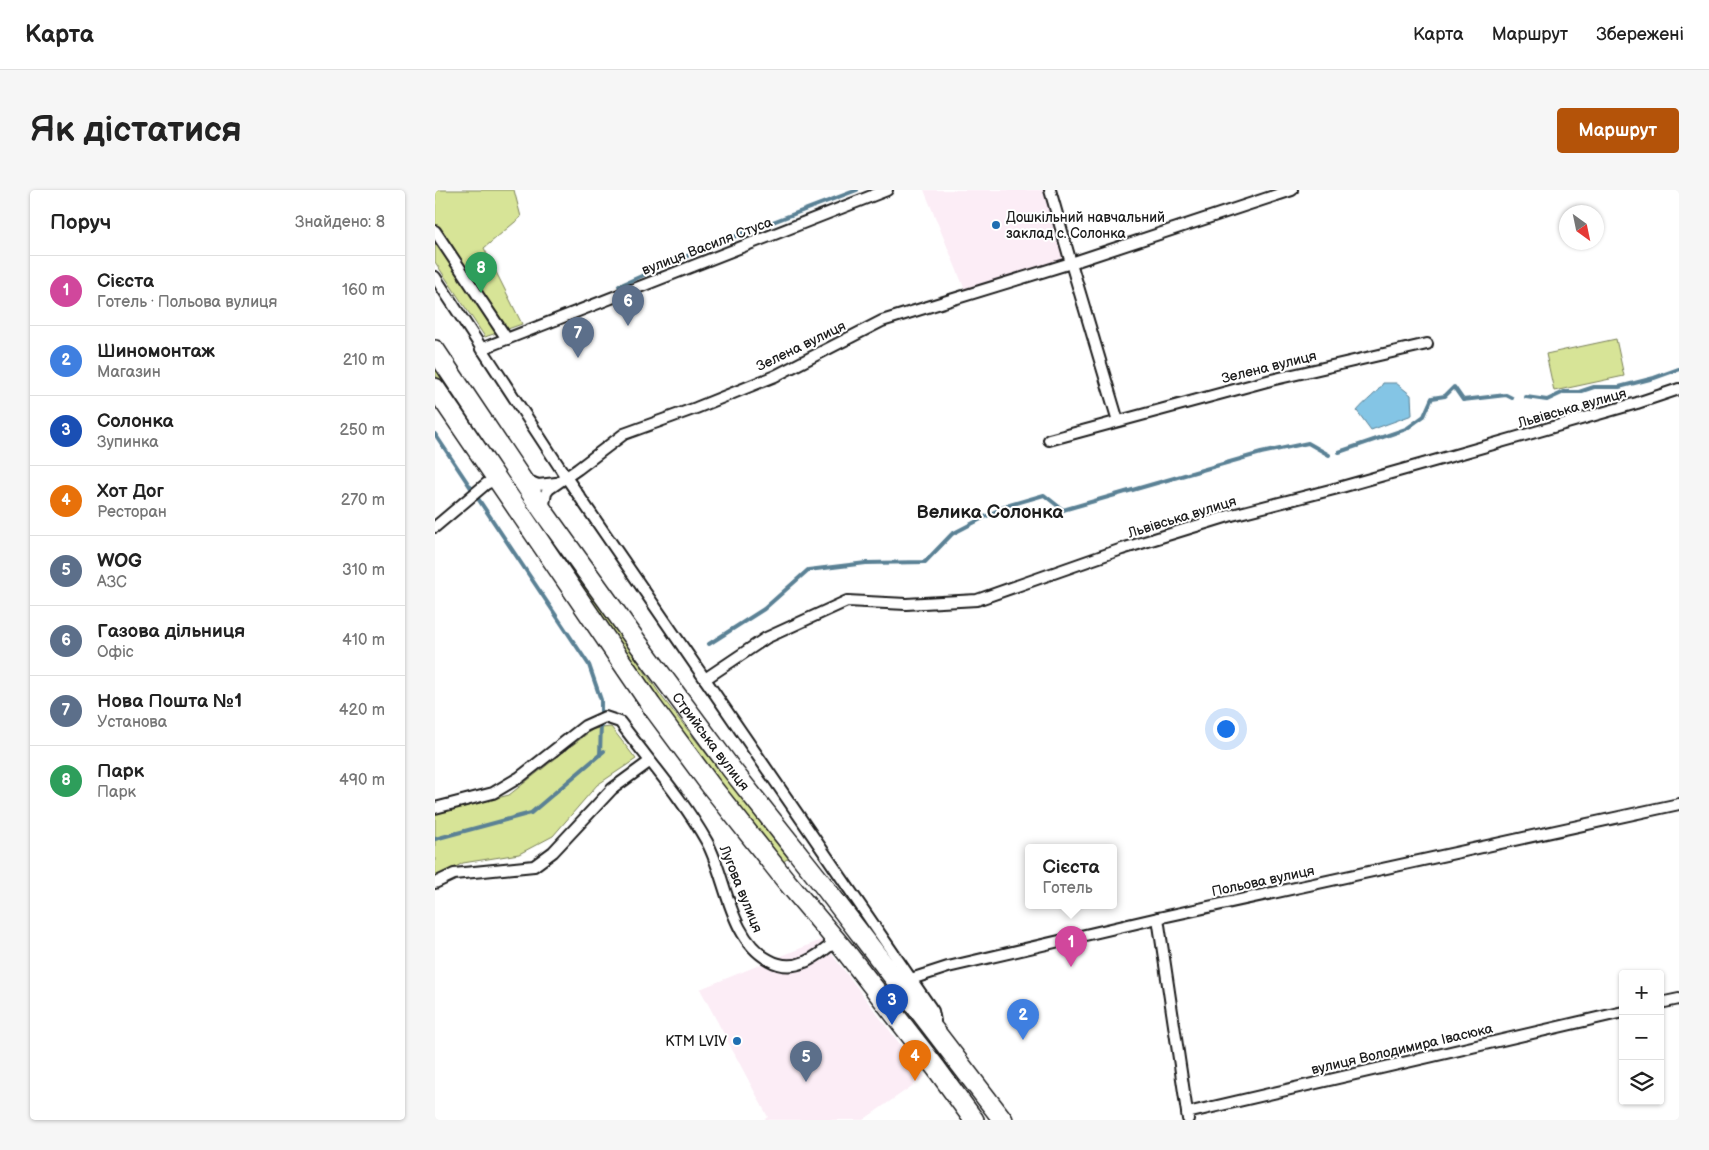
<!DOCTYPE html>
<html lang="uk">
<head>
<meta charset="utf-8">
<style>
	:root { --surface:#fff; --page:#f6f6f6; --text:#222; --muted:#767676; --line:#e0e0e0; --accent:#b45309 }
	body { margin:0; font-family:"Balsamiq Sans",sans-serif; background:var(--page); color:var(--text) }
	.controls { position:absolute; right:15px; bottom:15px; display:grid; overflow:hidden; border-radius:5px; box-shadow:0 1px 4px #0004 }
	.controls button { width:45px; height:45px; display:grid; place-items:center; padding:0; border:0; border-bottom:1px solid var(--line); background:var(--surface); color:var(--text); font:25px sans-serif }
	.compass { position:absolute; left:1124px; top:15px; width:45px; height:45px; border-radius:50%; background:var(--surface); box-shadow:0 1px 4px #0004; rotate:147deg }
	.you { position:absolute; left:790px; top:538px; width:18px; height:18px; margin:-12px; border:4px solid #fff; border-radius:50%; background:#1a73e8; box-shadow:0 0 0 8px #1a73e833 }
	.badge { display:grid; place-items:center; width:32px; height:32px; border-radius:50%; background:var(--accent); color:#fff; font-size:16px; font-weight:700 }
	.pin { position:absolute; translate:-50% -41px; filter:drop-shadow(0 1px 2px #0008) }
	.pin::after { content:''; position:absolute; top:26px; width:18px; height:15px; background:inherit; clip-path:polygon(0 0,100% 0,50% 100%) }
	.popup { position:absolute; left:590px; top:654px; width:92px; height:65px; box-sizing:border-box; display:grid; place-content:center; border-radius:5px; background:var(--surface); filter:drop-shadow(0 1px 4px #0005); font-size:16px; white-space:nowrap; color:var(--muted) }
	.popup b { font-size:19px; color:var(--text) }
	.popup::after { content:''; position:absolute; left:50%; top:100%; margin-left:-10px; border:10px solid transparent; border-top-color:var(--surface) }
	.list { margin:0; padding:0; list-style:none }
	h2 { display:flex; justify-content:space-between; align-items:center; height:65px; margin:0; padding:0 20px; font-size:21px }
	h2 small { font-size:16px; font-weight:400; color:var(--muted) }
	.list li { display:grid; grid-template-columns:32px 1fr auto; gap:15px; align-items:center; box-sizing:border-box; height:70px; padding:0 20px; border-top:1px solid var(--line) }
	.list b { display:block; font-size:19px; white-space:nowrap }
	.list p { margin:0; font-size:16px; white-space:nowrap; color:var(--muted) }
	.list em { font-size:16px; font-style:normal; color:var(--muted) }
	.icon { flex:none; width:28px; height:28px; fill:none; stroke:currentColor; stroke-width:2; stroke-linecap:round; stroke-linejoin:round }
	.map { position:relative; flex:none; width:1244px; height:930px; overflow:hidden; border-radius:5px }
	header { display:flex; align-items:center; gap:30px; box-sizing:border-box; height:70px; padding:0 25px; background:var(--surface); border-bottom:1px solid var(--line) }
	header strong { font-size:24px }
	nav { display:flex; gap:28px; margin-inline-start:auto; font-size:18px }
	.intro { display:flex; align-items:center; justify-content:space-between; box-sizing:border-box; height:120px; padding:0 30px }
	h1 { margin:0; font-size:35px }
	.button { padding:12px 22px; border-radius:5px; background:var(--accent); color:#fff; font-size:18px; font-weight:700 }
	main { display:flex; gap:30px; padding:0 30px }
	aside { flex:1; background:var(--surface); border-radius:5px; box-shadow:0 1px 4px #0004 }
	.map>svg:first-child { display:block }
	.built { fill:#fcedf6 }
	.green { fill:#d7e497; stroke:#7a805a }
	.water { fill:#84c5e5; stroke:#5a8195 }
	.lines { fill:none; stroke-linecap:round; stroke-linejoin:round }
	.stream { stroke:#5a8195; stroke-width:4 }
	.street-casing { stroke:#1c1c1c; stroke-width:14 }
	.highway-casing { stroke:#1c1c1c; stroke-width:22 }
	.street { stroke:#fff; stroke-width:10 }
	.highway { stroke:#fff; stroke-width:19 }
	.poi-dot { fill:#1f6fb2; stroke:#fff; stroke-width:2 }
	.labels { text-anchor:middle; dominant-baseline:central; stroke-width:4; stroke-linejoin:round; paint-order:stroke }
	.poi-label { font-size:14px; fill:#1c1c1c; stroke:#fff; text-anchor:start }
	.street-label { font-size:14px; fill:#1c1c1c; stroke:#fff }
	.district-label { font-size:19px; font-weight:bold; fill:#1c1c1c; stroke:#fff }
</style>
</head>
<body>
<header>
<strong>Карта</strong>
<nav><a>Карта</a><a>Маршрут</a><a>Збережені</a></nav>
</header>
<div class="intro"><h1>Як дістатися</h1><a class="button">Маршрут</a></div>
<main>
<aside>
<h2>Поруч<small>Знайдено: 8</small></h2>
<ul class="list">
<li><span class="badge" style="background:#d1479c">1</span><div><b>Сієста</b><p>Готель · Польова вулиця</p></div><em>160 m</em></li>
<li><span class="badge" style="background:#3f7fe0">2</span><div><b>Шиномонтаж</b><p>Магазин</p></div><em>210 m</em></li>
<li><span class="badge" style="background:#1a4fb4">3</span><div><b>Солонка</b><p>Зупинка</p></div><em>250 m</em></li>
<li><span class="badge" style="background:#e8710a">4</span><div><b>Хот Дог</b><p>Ресторан</p></div><em>270 m</em></li>
<li><span class="badge" style="background:#5c6f8a">5</span><div><b>WOG</b><p>АЗС</p></div><em>310 m</em></li>
<li><span class="badge" style="background:#5c6f8a">6</span><div><b>Газова дільниця</b><p>Офіс</p></div><em>410 m</em></li>
<li><span class="badge" style="background:#5c6f8a">7</span><div><b>Нова Пошта №1</b><p>Установа</p></div><em>420 m</em></li>
<li><span class="badge" style="background:#2e9e5b">8</span><div><b>Парк</b><p>Парк</p></div><em>490 m</em></li>
</ul>
</aside>
<div class="map">
<svg width="1244" height="930" viewBox="0 0 1244 930">
	<rect width="100%" height="100%" fill="#fff"/>
	<filter id="ink" filterUnits="userSpaceOnUse"><feTurbulence type="fractalNoise" baseFrequency=".02" numOctaves="2"/><feDisplacementMap in="SourceGraphic" scale="10" xChannelSelector="R" yChannelSelector="G"/><feConvolveMatrix kernelMatrix="1 2 1 2 8 2 1 2 1" color-interpolation-filters="sRGB"/></filter>
	<g filter="url(#ink)">
		<g class="built">
			<path d="M489,0h120l20,70 -99,30z"/>
			<path d="M386,750l104,137 -62,43h-100l5,-3 -68,-128z"/>
		</g>
		<g class="green">
			<path d="M0,0h79l7,27 -37,31 38,76 -37,13 -50,-75z"/>
			<path d="M1181,149l8,37 -70,15 -8,-37z"/>
			<path d="M0,173l227,334 126,161 -6,5 -125,-162 -222,-327z"/>
			<path d="M176,537l25,32 -39,26 -44,51 -34,18 -56,9 -28,15v-64l74,-19 84,-66z"/>
		</g>
		<path class="water" d="M948,193h13l15,12 1,20 -41,15 -14,-19c8,-10 21,-18 26,-28z"/>
		<g class="lines">
			<g class="stream">
				<path d="M229,76l51,-22 142,-54"/>
				<path d="M184,96l36,-16"/>
				<path d="M1091,207l21,3 17,-8h15l15,-5h25l35,-9 25,-9"/>
				<path d="M0,244l154,231 12,35v14"/>
				<path d="M904,262l67,-23 18,-13 8,-18 13,-2 9,-9 9,13 43,-5 6,3"/>
				<path d="M274,454l55,-35 44,-39 58,-7 59,-1 27,-28 54,-28 38,-11 19,15 198,-57 47,-10 21,12"/>
				<path d="M165,565l1,-32"/>
				<path d="M0,649l96,-26 73,-62"/>
			</g>
			<defs>
				<g id="street">
					<path d="M615,0l21,73 47,158"/>
					<path d="M0,41l72,108"/>
					<path d="M0,87l131,200 367,534 2,10v7"/>
					<path d="M46,159l406,-159"/>
					<path d="M614,250l222,-60 156,-36"/>
					<path d="M89,289l14,6 18,-2"/>
					<path d="M108,319l3,-16 3,-4 29,-20 46,-35 72,-26 79,-32 107,-55 189,-58 221,-73"/>
					<path d="M0,337l51,-43 10,-5"/>
					<path d="M270,489l61,-41 81,-37 59,3 71,-4 145,-51 110,-34 106,-27 117,-33 182,-52 42,-14"/>
					<path d="M0,618l58,-15 27,-16 65,-51 20,-9 15,5c29,39 63,77 87,120 20,37 22,96 62,118 26,15 49,-4 68,-20"/>
					<path d="M0,693l19,-9 80,-8 19,-14 59,-63 37,-27"/>
					<path d="M723,728l30,201"/>
					<path d="M476,789l37,-12 210,-49 521,-114"/>
					<path d="M1225,813l19,-4"/>
					<path d="M752,923l436,-101"/>
				</g>
				<g id="highway">
					<path id="s1" d="M0,160l108,161 94,131 95,128 84,106 187,244"/>
					<path d="M0,198l216,317 60,81 76,96 59,70 90,116 38,52"/>
				</g>
			</defs>
			<use href="#street" class="street-casing"/>
			<use href="#highway" class="highway-casing"/>
			<use href="#street" class="street"/>
			<use href="#highway" class="highway"/>
		</g>
	</g>
	<g class="poi-dot">
		<circle cx="561" cy="35" r="5"/>
		<circle cx="302" cy="851" r="5"/>
	</g>
	<g class="labels">
		<g class="poi-label">
			<text x="571" y="27">Дошкільний навчальний<tspan x="571" dy="16">заклад с. Солонка</tspan></text>
			<text x="292" y="851" text-anchor="end">KTM LVIV</text>
		</g>
		<g class="street-label">
			<text transform="translate(272 56) rotate(-21)">вулиця Василя Стуса</text>
			<text transform="translate(366 156) rotate(-26)">Зелена вулиця</text>
			<text transform="translate(834 177) rotate(-14)">Зелена вулиця</text>
			<text transform="translate(1137 218) rotate(-16)">Львівська вулиця</text>
			<text transform="translate(747 327) rotate(-17)">Львівська вулиця</text>
			<text stroke="none"><textPath href="#s1" startOffset="479">Стрийська вулиця</textPath></text>
			<text transform="translate(828 691) rotate(-12)">Польова вулиця</text>
			<text transform="translate(306 699) rotate(68)">Лугова вулиця</text>
			<text transform="translate(967 859) rotate(-13)">вулиця Володимира Івасюка</text>
		</g>
		<g class="district-label">
			<text x="555" y="322">Велика Солонка</text>
		</g>
	</g>
</svg>
<div class="controls">
<button>+</button>
<button>−</button>
<button><svg class="icon" aria-label="layers" viewBox="0 0 24 24"><path d="M12 4l9 5-9 5-9-5zM3 14l9 5 9-5"/></svg></button>
</div>
<svg class="compass" viewBox="-18 -18 36 36"><path d="M0-13l5 13h-10z" fill="#e53935"/><path d="M0 13l5-13h-10z" fill="#767676"/></svg>
<div class="you"></div>
<div class="pin badge" style="left:636px;top:777px;background:#d1479c">1</div>
<div class="popup"><b>Сієста</b>Готель</div>
<div class="pin badge" style="left:588px;top:850px;background:#3f7fe0">2</div>
<div class="pin badge" style="left:457px;top:835px;background:#1a4fb4">3</div>
<div class="pin badge" style="left:480px;top:891px;background:#e8710a">4</div>
<div class="pin badge" style="left:371px;top:892px;background:#5c6f8a">5</div>
<div class="pin badge" style="left:193px;top:136px;background:#5c6f8a">6</div>
<div class="pin badge" style="left:143px;top:168px;background:#5c6f8a">7</div>
<div class="pin badge" style="left:46px;top:103px;background:#2e9e5b">8</div>
</div>
</main>
</body>
</html>
